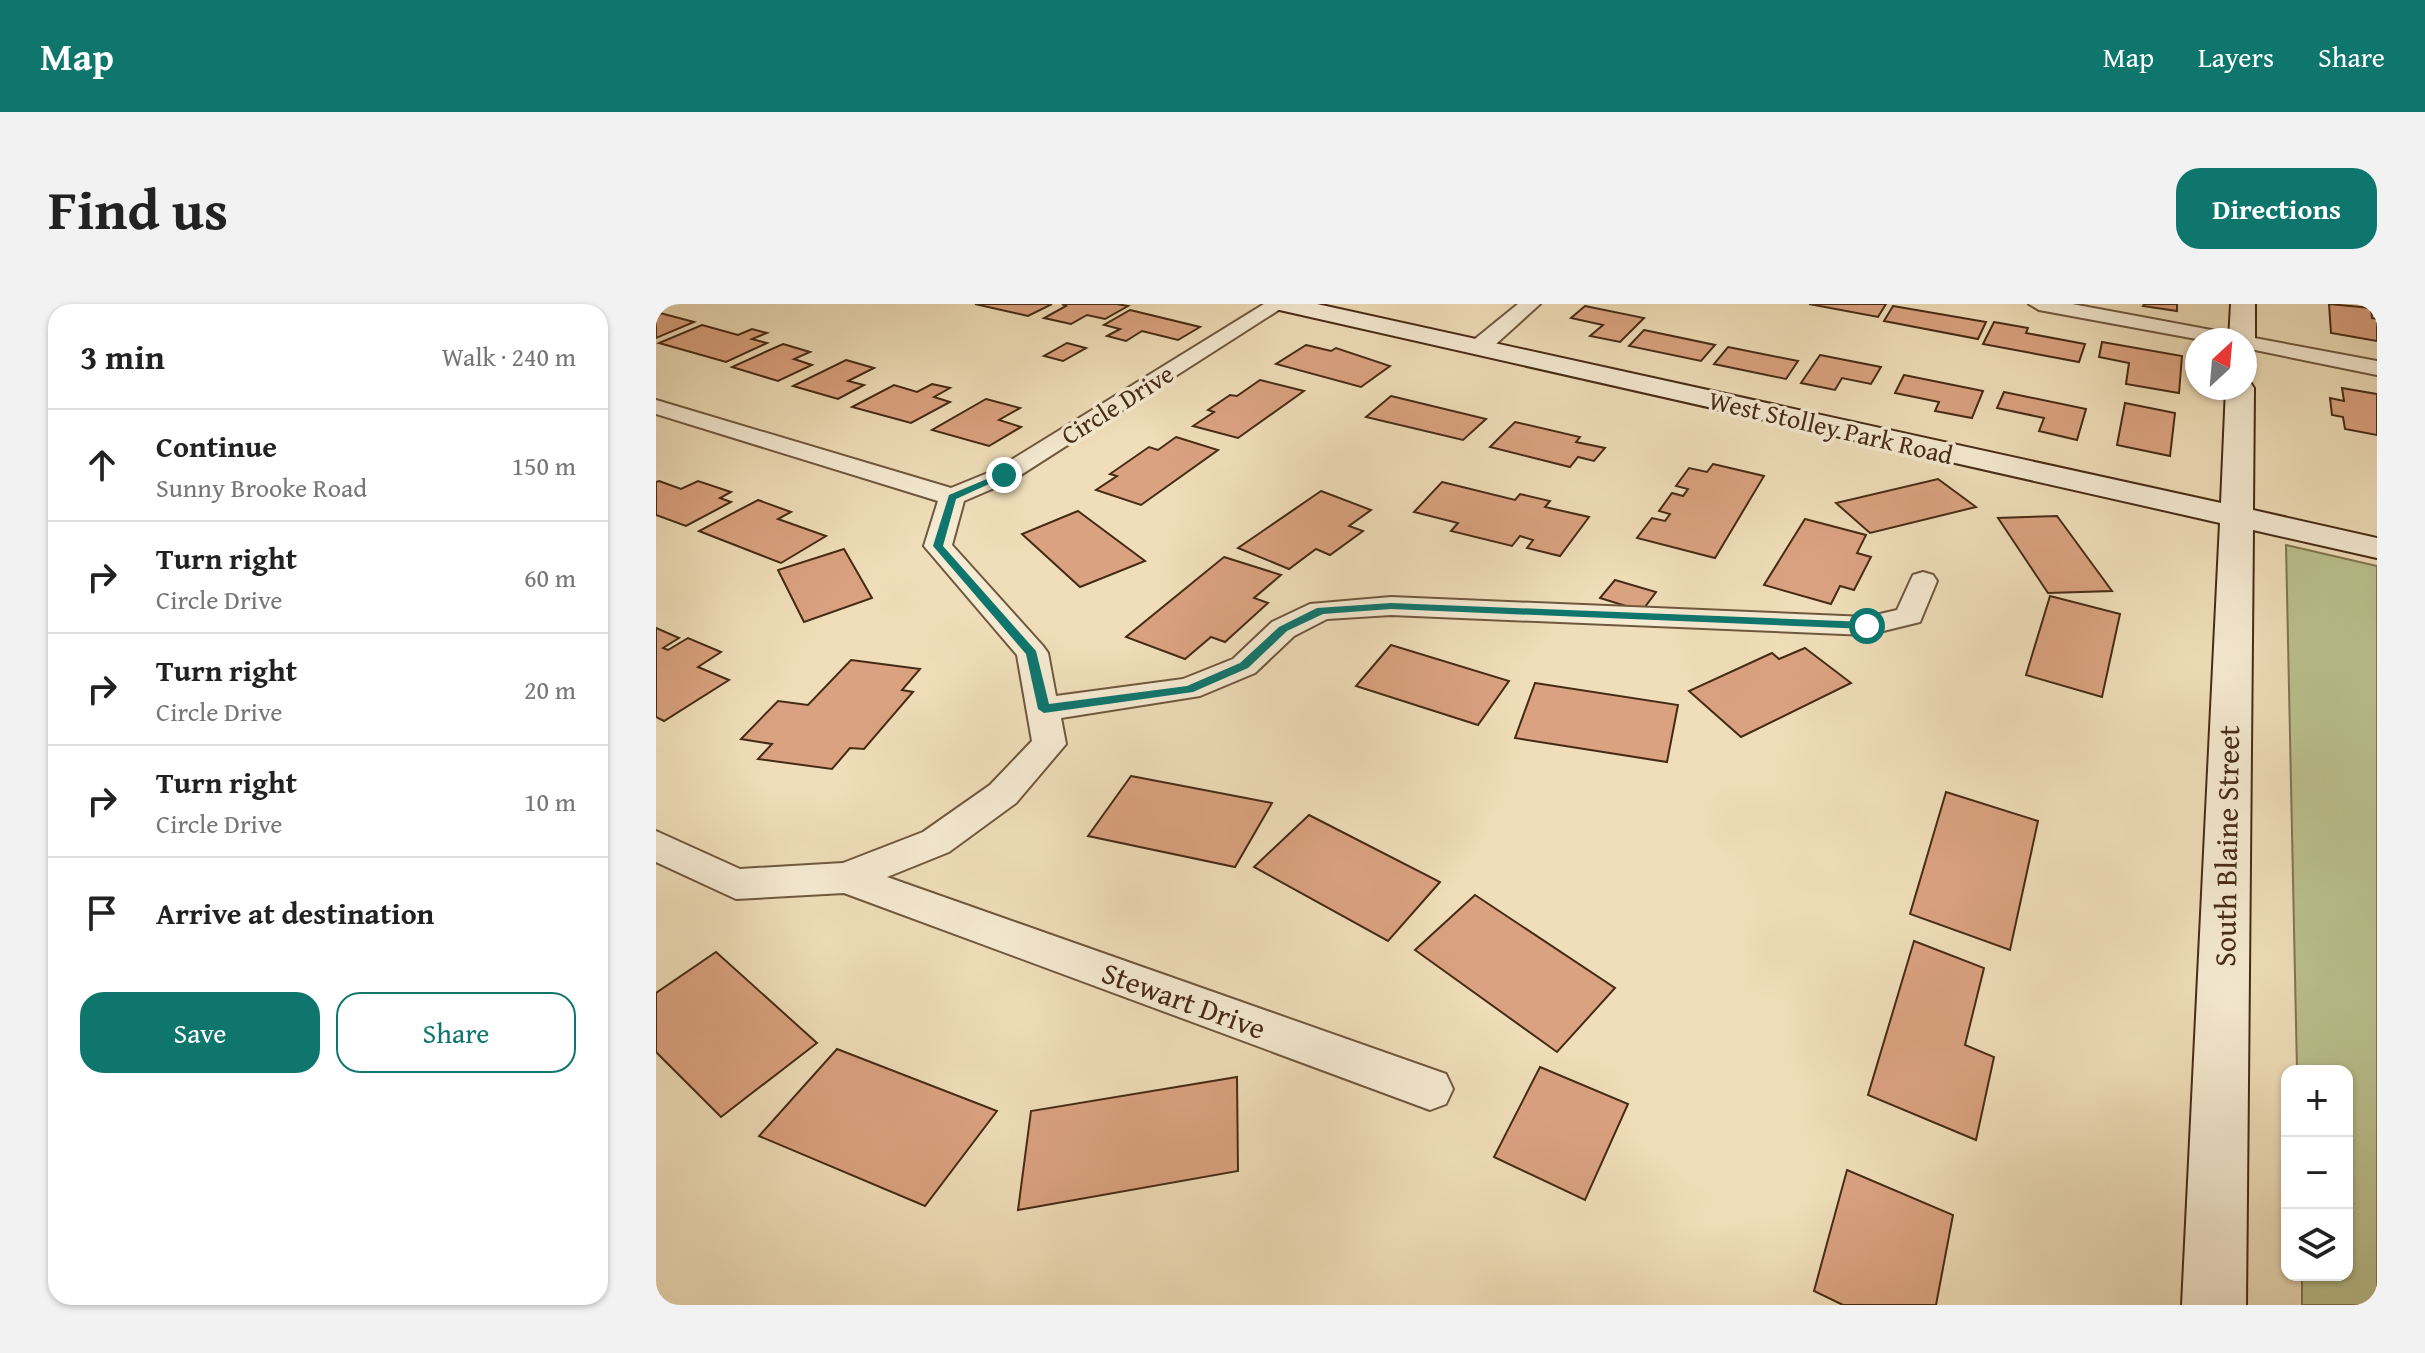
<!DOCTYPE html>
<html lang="en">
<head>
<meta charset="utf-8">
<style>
	:root { --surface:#fff; --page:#f2f2f2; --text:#222; --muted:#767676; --line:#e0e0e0; --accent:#0f766e }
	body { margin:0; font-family:"Gentium Book Plus",serif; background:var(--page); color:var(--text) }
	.controls { position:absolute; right:24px; bottom:24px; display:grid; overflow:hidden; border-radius:16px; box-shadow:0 2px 6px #0004 }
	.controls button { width:72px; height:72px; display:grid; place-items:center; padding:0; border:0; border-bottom:2px solid var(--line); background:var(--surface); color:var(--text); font:40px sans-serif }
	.compass { position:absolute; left:1529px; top:24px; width:72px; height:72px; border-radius:50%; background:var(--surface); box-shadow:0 2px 6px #0004; rotate:26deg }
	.stop { position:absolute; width:24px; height:24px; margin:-18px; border:6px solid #0f766e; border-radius:50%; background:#fff }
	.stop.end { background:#0f766e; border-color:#fff; box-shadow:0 2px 8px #0008 }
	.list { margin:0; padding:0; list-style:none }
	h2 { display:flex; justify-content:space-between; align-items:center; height:104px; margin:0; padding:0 32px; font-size:34px }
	h2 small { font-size:26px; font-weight:400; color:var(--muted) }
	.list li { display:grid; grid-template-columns:52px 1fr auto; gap:24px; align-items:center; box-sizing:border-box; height:112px; padding:0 32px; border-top:2px solid var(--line) }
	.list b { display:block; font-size:30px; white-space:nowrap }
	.list p { margin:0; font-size:26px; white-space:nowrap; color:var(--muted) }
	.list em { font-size:26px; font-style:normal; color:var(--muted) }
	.actions { display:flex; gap:16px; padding:24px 32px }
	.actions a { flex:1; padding:18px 0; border:2px solid var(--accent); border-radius:24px; text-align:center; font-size:28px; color:var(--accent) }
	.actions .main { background:var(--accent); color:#fff }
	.icon { flex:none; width:44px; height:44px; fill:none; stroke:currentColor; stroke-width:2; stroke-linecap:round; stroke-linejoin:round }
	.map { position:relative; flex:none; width:1721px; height:1001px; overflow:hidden; border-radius:24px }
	header { display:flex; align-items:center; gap:48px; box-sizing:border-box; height:112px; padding:0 40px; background:var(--accent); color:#fff }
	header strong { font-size:38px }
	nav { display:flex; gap:44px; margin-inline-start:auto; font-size:28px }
	.intro { display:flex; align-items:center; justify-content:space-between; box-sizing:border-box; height:192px; padding:0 48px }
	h1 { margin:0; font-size:56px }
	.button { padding:20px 36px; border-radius:24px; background:var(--accent); color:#fff; font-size:28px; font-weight:700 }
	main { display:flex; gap:48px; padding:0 48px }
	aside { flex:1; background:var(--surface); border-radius:24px; box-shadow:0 2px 6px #0004 }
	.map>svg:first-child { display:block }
	.green { fill:#bbc18e; stroke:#807651; stroke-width:2 }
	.building { fill:#dba281; stroke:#462b14; stroke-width:2 }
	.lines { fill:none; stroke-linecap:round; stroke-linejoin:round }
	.street-casing { stroke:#70583d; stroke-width:4 }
	.secondary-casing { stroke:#462b14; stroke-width:4 }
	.street { fill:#f5ead2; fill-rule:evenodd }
	.secondary { fill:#f5ead2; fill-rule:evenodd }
	.route { fill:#0f766e }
	.labels { text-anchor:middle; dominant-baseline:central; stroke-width:7; stroke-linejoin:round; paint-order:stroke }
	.far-street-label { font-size:26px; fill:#462b14; stroke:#f5ead2 }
	.street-label { font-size:30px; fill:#462b14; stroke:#f5ead2 }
</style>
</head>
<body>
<header>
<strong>Map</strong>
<nav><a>Map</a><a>Layers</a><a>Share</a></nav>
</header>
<div class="intro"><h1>Find us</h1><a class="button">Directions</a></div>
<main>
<aside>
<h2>3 min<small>Walk · 240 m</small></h2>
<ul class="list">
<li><svg class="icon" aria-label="ahead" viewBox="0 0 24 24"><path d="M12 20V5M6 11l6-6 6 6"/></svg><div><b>Continue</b><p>Sunny Brooke Road</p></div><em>150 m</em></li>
<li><svg class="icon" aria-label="right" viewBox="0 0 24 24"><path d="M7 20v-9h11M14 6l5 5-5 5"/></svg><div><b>Turn right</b><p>Circle Drive</p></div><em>60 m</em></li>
<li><svg class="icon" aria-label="right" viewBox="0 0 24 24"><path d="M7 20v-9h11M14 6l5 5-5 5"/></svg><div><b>Turn right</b><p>Circle Drive</p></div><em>20 m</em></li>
<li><svg class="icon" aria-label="right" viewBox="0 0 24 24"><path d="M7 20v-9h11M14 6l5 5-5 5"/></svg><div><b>Turn right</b><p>Circle Drive</p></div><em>10 m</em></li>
<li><svg class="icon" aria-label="arrive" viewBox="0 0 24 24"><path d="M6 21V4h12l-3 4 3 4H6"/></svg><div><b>Arrive at destination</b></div></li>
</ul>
<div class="actions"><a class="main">Save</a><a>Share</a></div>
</aside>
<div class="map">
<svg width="1721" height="1001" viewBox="0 0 1721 1001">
	<rect width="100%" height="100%" fill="#efdeb9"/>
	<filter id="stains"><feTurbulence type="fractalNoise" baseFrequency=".0025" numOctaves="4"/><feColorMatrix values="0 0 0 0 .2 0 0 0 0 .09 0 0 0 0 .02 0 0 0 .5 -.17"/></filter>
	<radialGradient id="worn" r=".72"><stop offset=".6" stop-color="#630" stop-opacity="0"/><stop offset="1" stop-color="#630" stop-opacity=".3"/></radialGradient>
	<path class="green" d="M1630,241l91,21v739h-75v-30h45v-204h-50z"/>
	<g class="building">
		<path d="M319,0h77l-24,12z"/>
		<path d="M461,0l11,2 -23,13 -18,-4 -16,9 -27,-6 22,-12 -4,-2z"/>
		<path d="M1153,0h77l-8,13z"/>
		<path d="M1488,0h33v7l-34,-5z"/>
		<path d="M1673,0l42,4 1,10 5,1v22l-46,-8z"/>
		<path d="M929,2l59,12 -24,24 -30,-6 13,-11 -32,-7z"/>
		<path d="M1237,2l93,16 -8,17 -94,-18z"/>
		<path d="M474,6l70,17 -22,13 -36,-9 -16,10 -19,-5 13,-7 -16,-4z"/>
		<path d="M0,8l38,10 -38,16z"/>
		<path d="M1338,18l34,6 -2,5 59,11 -6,18 -96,-18z"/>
		<path d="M46,21l36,10 14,-6 15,4 -15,6 15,4 -41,19 -67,-19z"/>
		<path d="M988,26l71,15 -14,16 -72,-15z"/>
		<path d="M1446,38l80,14 -3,37 -53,-9 3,-21 -30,-6z"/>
		<path d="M411,39l19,5 -23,13 -19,-5z"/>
		<path d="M127,40l27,8 -16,7 18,6 -34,16 -46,-14z"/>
		<path d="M650,41l25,6 5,-3 54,18 -29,21 -85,-23z"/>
		<path d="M1072,43l70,14 -12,18 -72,-15z"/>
		<path d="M1164,51l61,12 -10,17 -29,-6 -7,12 -34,-7z"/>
		<path d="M190,56l28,8 -26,13 16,4 -26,14 -45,-13z"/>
		<path d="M1248,71l79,16 -11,27 -37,-7 4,-9 -44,-9z"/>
		<path d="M604,76l44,11 -66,47 -45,-12 21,-14 -6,-2 22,-15 7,1z"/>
		<path d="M276,80l18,4 -16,9 16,5 -39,21 -59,-16 42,-22 23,7z"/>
		<path d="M1686,84l35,6v41l-32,-6 -2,-12 -11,-2 -2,-17 14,3z"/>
		<path d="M1348,88l82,17 -9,31 -38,-9 5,-13 -47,-10z"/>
		<path d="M735,92l95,23 -23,21 -97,-23z"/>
		<path d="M330,95l34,9 -21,12 22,7 -32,19 -57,-16z"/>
		<path d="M1469,99l50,10 -5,43 -53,-11z"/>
		<path d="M859,118l65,15 -4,5 29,6 -11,13 -16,-4 -8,10 -80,-20z"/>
		<path d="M520,133l42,13 -77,55 -45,-15 21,-14 -7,-2 39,-27 9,3z"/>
		<path d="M1057,160l51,12 -49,82 -78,-20 15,-20 13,3 5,-7 -11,-3 13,-18 11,3 5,-7 -12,-3 13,-18 18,4z"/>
		<path d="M1282,175l38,28 -106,26 -34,-30z"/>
		<path d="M3,177l22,8 17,-8 33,11 -11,6 11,4 -45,24 -30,-11v-33z"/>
		<path d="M786,178l73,18 5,-6 30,7 -5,6 44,10 -29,39 -33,-8 6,-8 -13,-4 -8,10 -61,-15 7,-8 -44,-11z"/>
		<path d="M665,187l50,19 -22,16 14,5 -33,24 -14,-6 -27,20 -51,-21z"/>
		<path d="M102,196l33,12 -13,7 48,17 -45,27 -82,-32z"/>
		<path d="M422,207l67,50 -65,26 -58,-53z"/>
		<path d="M1401,212l55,75 -64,2 -50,-75z"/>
		<path d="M1149,215l61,16 -9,18 14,4 -17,33 -14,-4 -9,18 -67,-19z"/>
		<path d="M188,245l28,49 -68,24 -26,-52z"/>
		<path d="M568,253l57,18 -27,23 14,5 -43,39 -14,-5 -26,22 -59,-22z"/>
		<path d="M959,276l41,12 -14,19 -42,-13z"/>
		<path d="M1394,292l70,18 -18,83 -76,-22z"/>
		<path d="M0,324l23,10 -16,10 5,2 20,-12 33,14 -23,15 31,13 -65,41 -8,-4z"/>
		<path d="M735,341l118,36 -31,44 -122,-39z"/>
		<path d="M1149,344l46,35 -110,54 -52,-46 83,-38 7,6z"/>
		<path d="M195,356l69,9 -18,21 11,2 -49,57 -14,-1 -18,21 -74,-10 14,-15 -31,-5 37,-38 30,4z"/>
		<path d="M879,379l143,22 -11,57 -152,-24z"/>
		<path d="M475,472l141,27 -37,64 -147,-31z"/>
		<path d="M1290,488l92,29 -28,129 -100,-36z"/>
		<path d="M653,511l131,67 -52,59 -134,-74z"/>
		<path d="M819,591l140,93 -58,64 -142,-102z"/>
		<path d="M1258,637l70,27 -19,77 29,12 -18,83 -108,-45z"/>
		<path d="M60,648l101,91 -96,74 -65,-65v-59z"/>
		<path d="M181,745l160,62 -72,95 -166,-70z"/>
		<path d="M884,763l88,37 -43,96 -91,-43z"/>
		<path d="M581,773l1,94 -220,39 13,-99z"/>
		<path d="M1191,866l106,45 -17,90h-93l-29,-14z"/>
	</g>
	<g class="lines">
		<defs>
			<g id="street">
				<path d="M608,0h24l-275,176 -49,21 -12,44 91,101 5,7 8,43 127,-17 50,-20 39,-37 38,-18 81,-7 476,20 30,-7 16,-35 10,-3 10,3 4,6 -17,41 -53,13 -476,-20 -64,4 -33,17 -39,37 -55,23 -139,22 5,26 -50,59 -67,49 -62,25 559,197 7,15 -7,15 -16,6 -586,-217 -108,6 -80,-37v-31l84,38 103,-6 80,-31 67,-47 42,-44 -15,-86 -93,-109 14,-45 -282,-87v-14l295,88 44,-18z"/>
				<path d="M862,0h22l-54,49h-16l-3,-5 3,-5z"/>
				<path d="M1373,0h43l305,57v14l-132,-27v-8h-43l-163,-30z"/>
			</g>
			<g id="secondary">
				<path d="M616,0h45l904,199 5,-115h19v-7l5,1 4,6 -1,122 124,28v20l-124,-28 -7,775h-64l38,-782 -936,-212 -9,-2z"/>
				<path d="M1575,0h24v36l-4,5 -6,2v-7h-16z"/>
			</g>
		</defs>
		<use href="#street" class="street-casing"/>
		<use href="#secondary" class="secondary-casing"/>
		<use href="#street" class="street"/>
		<use href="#secondary" class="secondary"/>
	</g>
	<path class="route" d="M345,169l8,2 -53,24 -13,47 93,105 13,53 138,-18 53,-23 39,-36 38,-19 74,-5 476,19 5,4 -5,3 -476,-20 -68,5 -36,17 -39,37 -55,24 -149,21 -6,-4 -12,-55 -93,-108 16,-51z"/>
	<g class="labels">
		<g class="far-street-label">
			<text transform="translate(461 100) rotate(-32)">Circle Drive</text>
			<text transform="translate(1175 123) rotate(13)">West Stolley Park Road</text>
		</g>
		<g class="street-label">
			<text transform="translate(1570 542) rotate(-89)">South Blaine Street</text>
			<text transform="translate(528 696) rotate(20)">Stewart Drive</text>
		</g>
	</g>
	<rect width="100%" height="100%" filter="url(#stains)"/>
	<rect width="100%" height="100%" fill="url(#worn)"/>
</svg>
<div class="controls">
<button>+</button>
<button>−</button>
<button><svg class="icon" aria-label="layers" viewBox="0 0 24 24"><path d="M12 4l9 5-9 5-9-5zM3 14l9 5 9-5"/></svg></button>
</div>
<svg class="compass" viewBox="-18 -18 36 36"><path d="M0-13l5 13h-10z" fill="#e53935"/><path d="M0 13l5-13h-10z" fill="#767676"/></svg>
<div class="stop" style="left:1211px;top:322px"></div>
<div class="stop end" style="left:348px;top:171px"></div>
</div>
</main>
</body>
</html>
